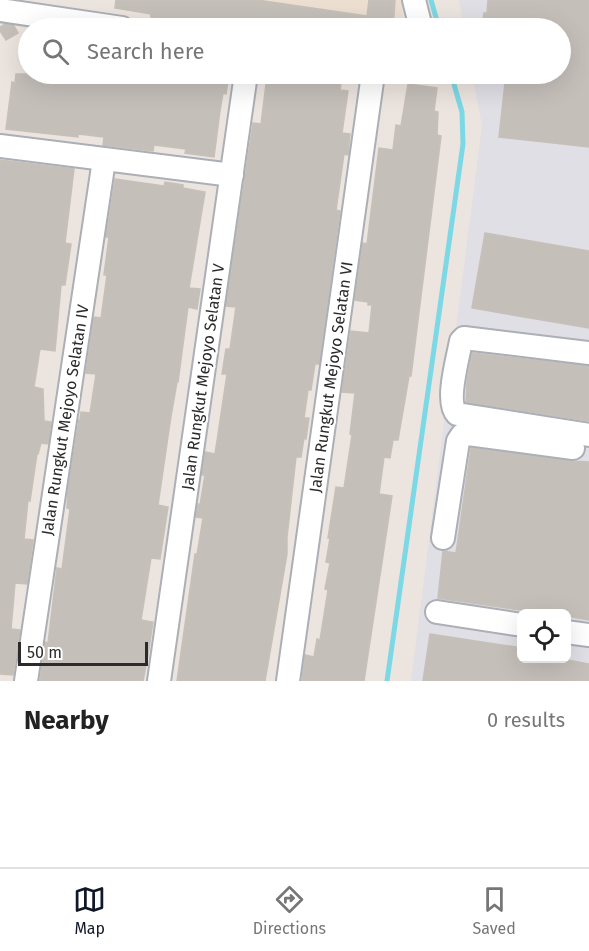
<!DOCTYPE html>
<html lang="en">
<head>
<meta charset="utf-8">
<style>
	:root { --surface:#fff; --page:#f2f2f2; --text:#222; --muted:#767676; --line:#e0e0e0; --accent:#111827 }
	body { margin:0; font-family:"Fira Sans",sans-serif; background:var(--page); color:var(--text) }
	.controls { position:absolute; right:18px; bottom:18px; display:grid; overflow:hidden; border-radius:9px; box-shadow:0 6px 24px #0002 }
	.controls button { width:54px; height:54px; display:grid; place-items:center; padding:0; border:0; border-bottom:2px solid var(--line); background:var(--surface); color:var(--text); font:30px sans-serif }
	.scale { position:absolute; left:18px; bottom:15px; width:130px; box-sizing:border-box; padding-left:6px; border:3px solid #2b2b2b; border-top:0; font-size:16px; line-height:21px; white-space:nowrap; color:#2b2b2b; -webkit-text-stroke:4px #fff; paint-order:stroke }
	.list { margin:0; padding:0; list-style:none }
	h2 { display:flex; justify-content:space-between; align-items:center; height:78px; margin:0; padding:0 24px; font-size:26px }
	h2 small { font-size:20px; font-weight:400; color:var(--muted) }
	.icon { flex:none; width:33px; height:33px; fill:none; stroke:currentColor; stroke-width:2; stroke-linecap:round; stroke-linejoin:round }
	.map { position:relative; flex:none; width:589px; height:681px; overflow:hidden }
	.search { position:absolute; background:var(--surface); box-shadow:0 6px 24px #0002; left:18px; right:18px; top:18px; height:66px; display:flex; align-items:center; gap:15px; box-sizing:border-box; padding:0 21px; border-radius:33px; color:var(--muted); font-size:22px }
	.sheet { height:186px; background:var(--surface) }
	nav { display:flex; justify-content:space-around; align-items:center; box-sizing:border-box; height:84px; border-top:2px solid var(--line); background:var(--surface); font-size:16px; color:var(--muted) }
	nav a { display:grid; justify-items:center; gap:3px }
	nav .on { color:var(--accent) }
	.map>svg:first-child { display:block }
	.industrial { fill:#e0dfe5; fill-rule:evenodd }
	.education { fill:#ecded0 }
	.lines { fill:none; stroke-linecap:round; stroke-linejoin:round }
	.stream { stroke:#7cd8e4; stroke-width:5 }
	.building { fill:#c5bfba; stroke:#c7c0b9; stroke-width:1.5 }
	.minor-casing { stroke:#abafb6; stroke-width:26 }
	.minor { stroke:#fff; stroke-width:22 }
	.labels { text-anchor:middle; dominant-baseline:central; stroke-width:4.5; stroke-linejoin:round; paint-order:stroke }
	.street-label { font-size:16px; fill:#2b2b2b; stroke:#fff }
</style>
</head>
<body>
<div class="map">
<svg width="589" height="681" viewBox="0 0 589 681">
	<rect width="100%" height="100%" fill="#ece4df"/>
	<path class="industrial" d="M459,0h130v681h-178l71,-556 -10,-51h88v-46h-96zM522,614h44v44h-44z"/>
	<path class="education" d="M244,0h157l3,28h-163z"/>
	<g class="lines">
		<g class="stream">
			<path d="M431,0l8,28"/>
			<path d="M387,681l76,-537 -1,-32 -11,-38"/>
		</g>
	</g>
	<g class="building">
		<path d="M116,0h141l110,16 2,-16h26l-2,28h-112l-42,-6 -1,6 -41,-5v4l-24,-4 1,-3 -23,-3v-3l-36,-6z"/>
		<path d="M488,0h101v147l-90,-10 7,-63h55v-46h-79l2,-15h3z"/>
		<path d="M5,24l9,2 4,7 -12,7 -6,-9v-4z"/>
		<path d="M16,74h213l-3,20 -3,-1 -3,18 -6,46 -29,-4 1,-4 -32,-4 -1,6 -50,-6 1,-8 -26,-3v3l-72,-8 6,-47 3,1z"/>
		<path d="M270,74h55l17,2 -2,14 8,1 -6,42 8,1 -2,21 -4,-1 -8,56 4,1 -21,153h-4l-4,26h-3l-4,28h5l-3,21 -2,-1 -3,19h-5l-9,80v17l-22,127h-88l18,-127h2l6,-36 -7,-1 2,-13 2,1 5,-30h-3l3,-23 10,2 12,-80h-5l4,-25h4l6,-42 -10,-1 27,-183 8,1 6,-48h3z"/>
		<path d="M408,84l29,4 -3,23 4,1 -1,23 4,1 -30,240h-2l-11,64h-5l-3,18 -6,-1 -5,37 13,2 -28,185h-62l3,-26 9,2 3,-18 3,1 8,-50 -3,-1 5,-26 -4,-1 4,-24h-2l8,-51 8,1 8,-53 -2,-1 5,-41 -13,-1 9,-61 18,2 3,-28h-4v-3l-13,-2 8,-57 4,1 12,-96 14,2 3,-25 5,1z"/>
		<path d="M0,160l74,9 -9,74 6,1 -6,41h-4l-6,66 -15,-2 -6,38 9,2 1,32 7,1 -3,22 -7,-1 -3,11h-1l-7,47 -2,-1 -4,39 9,1 -6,44 -12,-1 -4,46 9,1 -7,45 -13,-1z"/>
		<path d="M115,179l49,7 1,-4 18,3v3l22,4 -16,96 11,1 -3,20 -9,-2 -10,75h-1l-6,34 -13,89 10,2 -8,52 -9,-1 -10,62 12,2 -5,33 -5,26h-103l5,-39 3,1 9,-75 5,1 8,-60 -3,-1 1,-18 11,-70h1l1,-8 9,1 6,-39 -10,-1 8,-56 7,1 6,-43h-3l5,-38h-3z"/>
		<path d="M485,233l104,18v77l-117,-20z"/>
		<path d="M472,353l117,13v55l-123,-19 1,-21z"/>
		<path d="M471,448l100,13 18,1v158l-22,-4v-2h-20l-109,-16 5,-47 13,2z"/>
		<path d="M430,634l92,14v10h35l32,6v17h-166z"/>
	</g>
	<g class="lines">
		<defs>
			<g id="minor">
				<path d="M414,0l7,28"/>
				<path d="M0,10l122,18"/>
				<path d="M0,146l232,29"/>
				<path d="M589,353l-125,-15 -3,3c-3,17 -16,61 -4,73l132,21"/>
				<path d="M443,538l15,-97 4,-6 6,-1 105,14"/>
				<path d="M437,612l85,13"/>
				<path d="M566,632l23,3"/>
				<path d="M26,681l78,-521"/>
				<path d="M159,681l87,-607"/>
				<path d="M288,681l85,-607"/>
			</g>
		</defs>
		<use href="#minor" class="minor-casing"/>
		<use href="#minor" class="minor"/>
	</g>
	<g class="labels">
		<g class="street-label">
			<text transform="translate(203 377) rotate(-82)">Jalan Rungkut Mejoyo Selatan V</text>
			<text transform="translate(331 377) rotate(-82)">Jalan Rungkut Mejoyo Selatan VI</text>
			<text transform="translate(65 420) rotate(-81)">Jalan Rungkut Mejoyo Selatan IV</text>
		</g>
	</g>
</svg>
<div class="controls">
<button><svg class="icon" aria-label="locate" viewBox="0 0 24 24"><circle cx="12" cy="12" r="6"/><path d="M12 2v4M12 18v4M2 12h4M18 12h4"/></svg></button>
</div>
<div class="scale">50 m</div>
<div class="search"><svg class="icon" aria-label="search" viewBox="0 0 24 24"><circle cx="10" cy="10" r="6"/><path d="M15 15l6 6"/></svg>Search here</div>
</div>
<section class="sheet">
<h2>Nearby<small>0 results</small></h2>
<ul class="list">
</ul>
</section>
<nav>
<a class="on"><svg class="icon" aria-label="map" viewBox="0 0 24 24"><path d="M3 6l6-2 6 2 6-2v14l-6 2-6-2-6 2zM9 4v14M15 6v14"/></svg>Map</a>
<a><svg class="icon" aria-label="directions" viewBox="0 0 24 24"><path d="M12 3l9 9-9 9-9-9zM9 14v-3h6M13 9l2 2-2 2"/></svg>Directions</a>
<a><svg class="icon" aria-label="saved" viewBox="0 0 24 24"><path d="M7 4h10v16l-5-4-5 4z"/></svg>Saved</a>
</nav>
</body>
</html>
